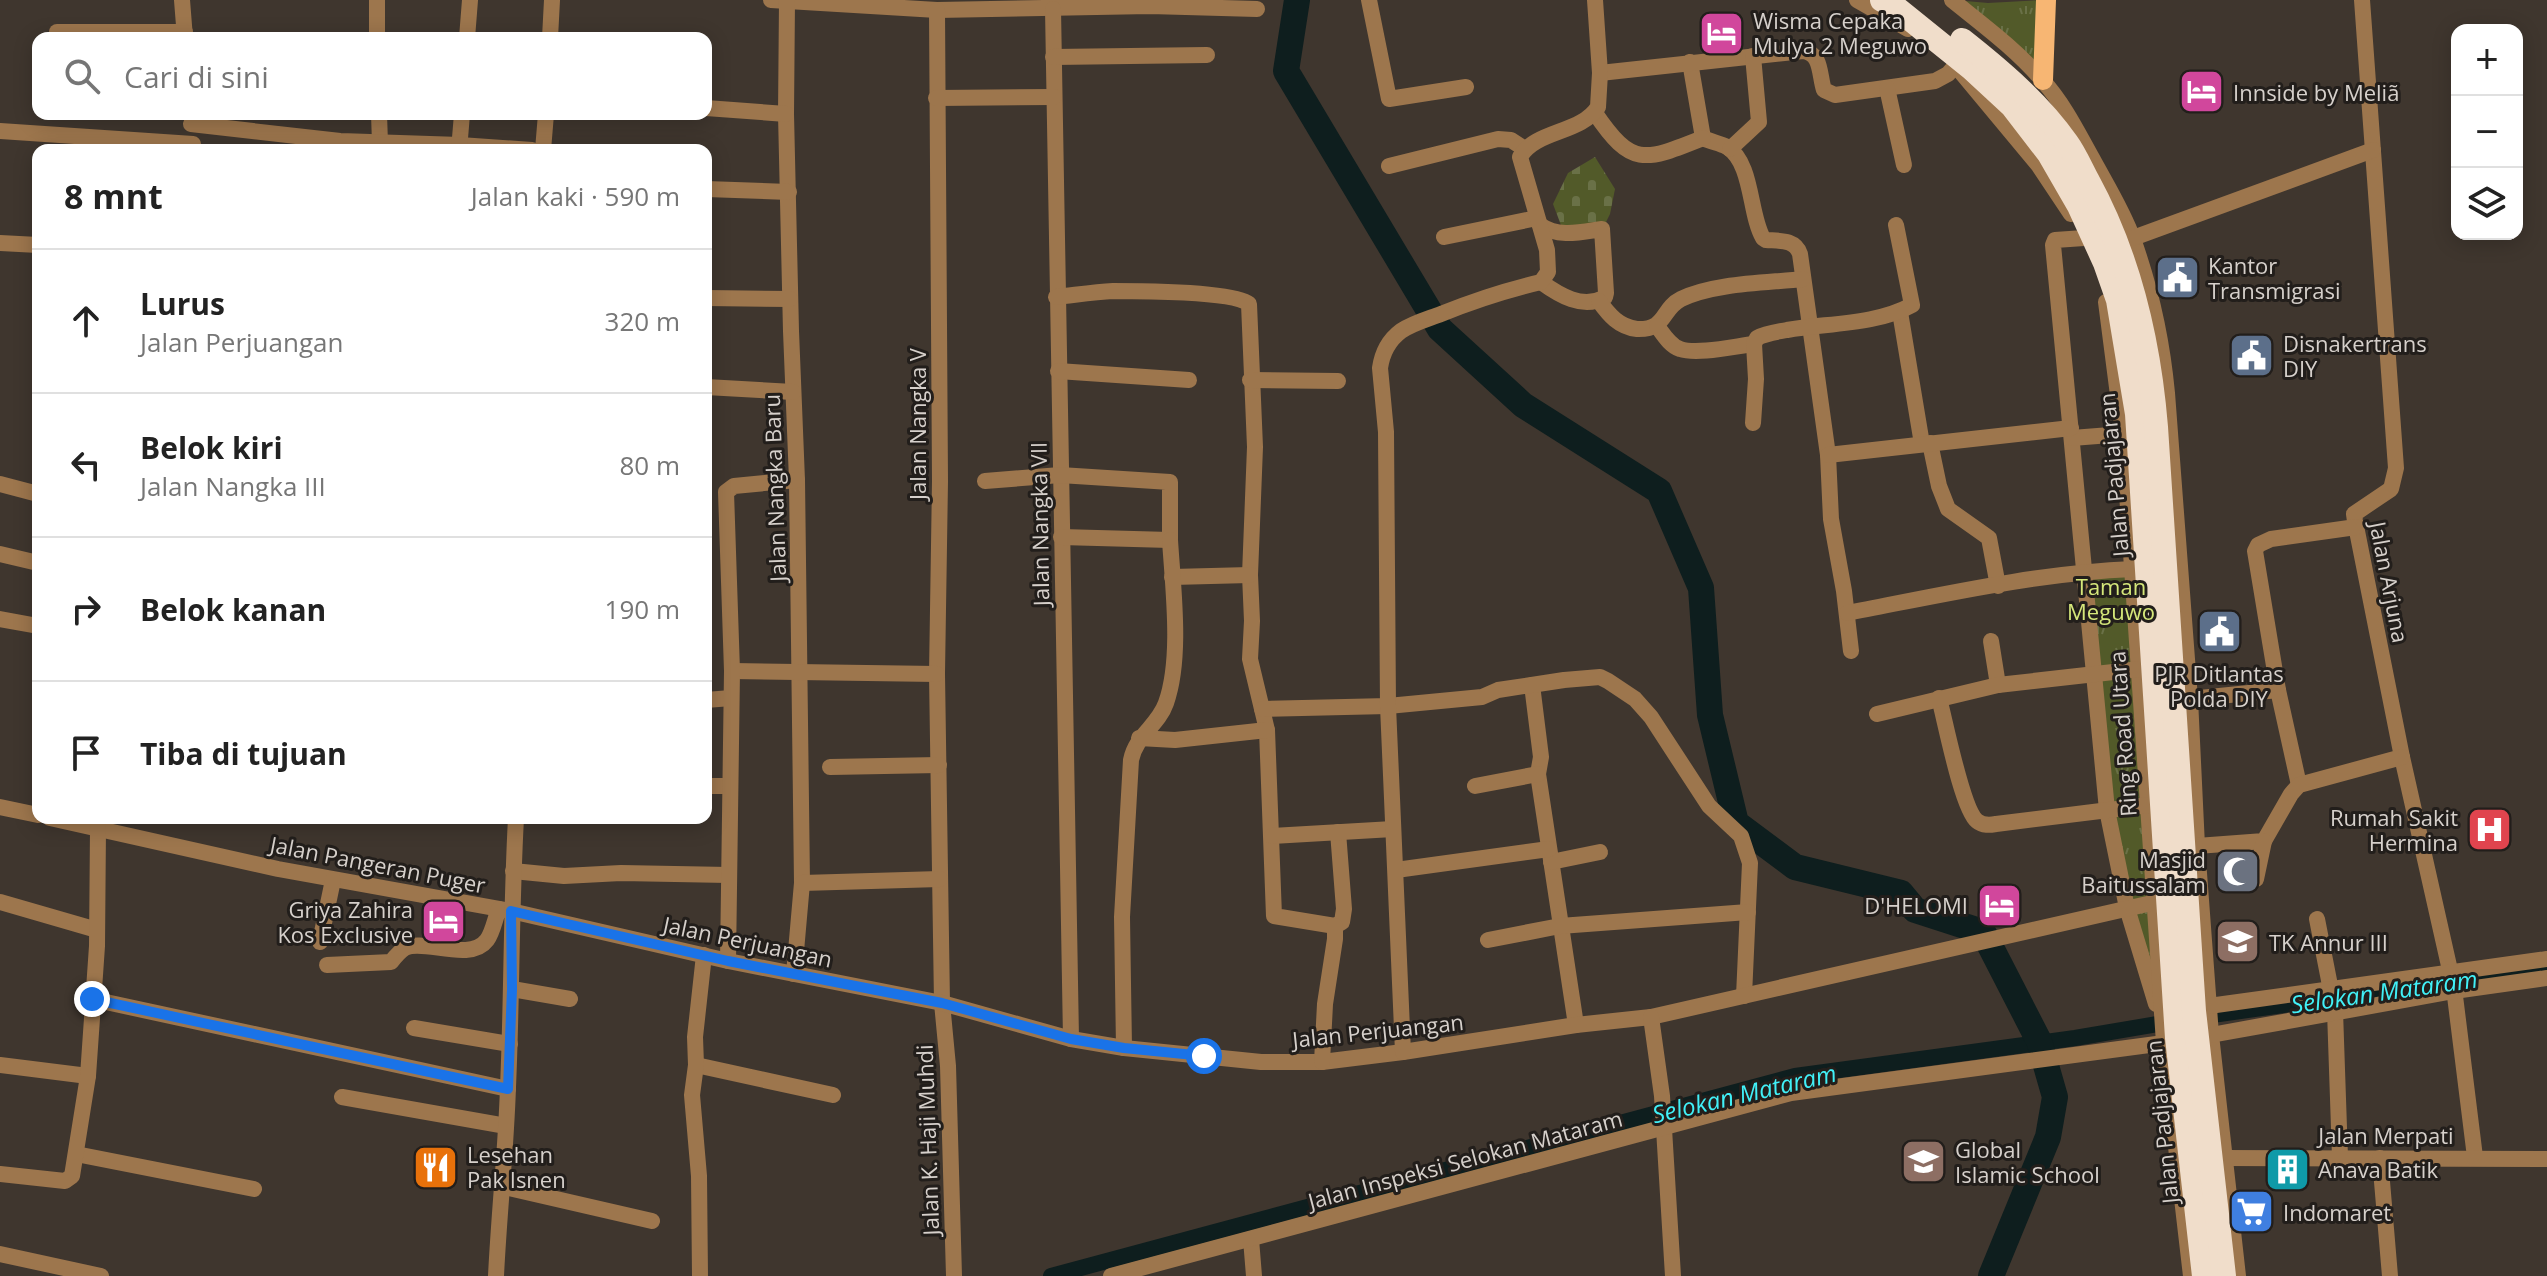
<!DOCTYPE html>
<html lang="id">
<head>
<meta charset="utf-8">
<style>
	:root { --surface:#fff; --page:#f6f6f6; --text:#222; --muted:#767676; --line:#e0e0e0 }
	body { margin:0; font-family:"Open Sans",sans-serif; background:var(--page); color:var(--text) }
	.controls { position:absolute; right:24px; top:24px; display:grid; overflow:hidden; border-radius:16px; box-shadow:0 4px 20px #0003 }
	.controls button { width:72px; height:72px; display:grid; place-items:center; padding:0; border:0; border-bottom:2px solid var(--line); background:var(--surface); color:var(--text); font:40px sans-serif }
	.stop { position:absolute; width:24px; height:24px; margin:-18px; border:6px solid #1a73e8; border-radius:50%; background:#fff }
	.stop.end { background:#1a73e8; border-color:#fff; box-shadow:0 2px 8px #0008 }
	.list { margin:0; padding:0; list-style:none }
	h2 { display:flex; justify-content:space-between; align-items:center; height:104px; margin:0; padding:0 32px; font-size:34px }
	h2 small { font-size:26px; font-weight:400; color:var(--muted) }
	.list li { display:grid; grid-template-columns:52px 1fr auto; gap:24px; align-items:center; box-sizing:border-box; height:144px; padding:0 32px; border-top:2px solid var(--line) }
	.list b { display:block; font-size:30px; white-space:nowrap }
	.list p { margin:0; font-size:26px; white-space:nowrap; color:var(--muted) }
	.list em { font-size:26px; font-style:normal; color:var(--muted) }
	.icon { flex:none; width:44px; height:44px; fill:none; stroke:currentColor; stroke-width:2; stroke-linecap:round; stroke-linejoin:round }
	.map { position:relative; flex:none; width:2547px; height:1276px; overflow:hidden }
	.search { position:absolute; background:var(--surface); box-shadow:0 4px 20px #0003; left:32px; top:32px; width:680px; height:88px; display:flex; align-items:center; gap:20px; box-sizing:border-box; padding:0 28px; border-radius:16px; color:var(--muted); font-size:30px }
	.panel { position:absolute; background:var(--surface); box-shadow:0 4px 20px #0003; left:32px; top:144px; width:680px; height:680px; border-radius:16px }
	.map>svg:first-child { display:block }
	.cemetery { fill:url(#cemetery-stones) }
	.park { fill:url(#park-tufts) }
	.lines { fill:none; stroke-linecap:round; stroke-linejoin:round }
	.canal { stroke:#0e1e1e; stroke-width:16 }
	.river { stroke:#0e1e1e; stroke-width:26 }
	.minor { stroke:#9d764d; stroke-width:16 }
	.major { stroke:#f7b673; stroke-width:20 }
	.highway { stroke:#f0ddca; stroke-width:24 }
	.route { stroke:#1a73e8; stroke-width:10 }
	.labels { text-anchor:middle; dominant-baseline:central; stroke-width:6; stroke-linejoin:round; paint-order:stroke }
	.poi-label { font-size:22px; fill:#d6d0cb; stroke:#221e1b; text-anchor:start }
	.street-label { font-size:22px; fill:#d6d0cb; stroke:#221e1b }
	.park-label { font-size:22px; fill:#d5e77a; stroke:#221e1b }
	.water-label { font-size:24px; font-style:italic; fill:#41f0f7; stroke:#221e1b }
</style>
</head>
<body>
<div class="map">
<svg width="2547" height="1276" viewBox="0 0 2547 1276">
	<defs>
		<pattern id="cemetery-stones" width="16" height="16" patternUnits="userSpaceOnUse" patternTransform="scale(2)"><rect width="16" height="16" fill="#525a29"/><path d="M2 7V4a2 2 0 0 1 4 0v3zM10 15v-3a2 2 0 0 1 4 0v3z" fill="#6a7147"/></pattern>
		<pattern id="park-tufts" width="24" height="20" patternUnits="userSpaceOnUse" patternTransform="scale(2)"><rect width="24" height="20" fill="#525a29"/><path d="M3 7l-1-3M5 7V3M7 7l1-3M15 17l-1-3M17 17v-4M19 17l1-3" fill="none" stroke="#6a7147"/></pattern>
	</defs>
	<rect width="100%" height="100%" fill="#3f362e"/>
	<path class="cemetery" d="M1595,157l20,32 -5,25 -7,14 -39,5 -11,-29 15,-31z"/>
	<g class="park">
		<path d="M1954,0l34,3 55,-3 -4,71z"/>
		<path d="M2133,569l29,443 -35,-104 -42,-337z"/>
	</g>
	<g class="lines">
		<g class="canal">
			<path d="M2198,1017l349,-49"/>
			<path d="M1051,1276l744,-200 280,-38 100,-17"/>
		</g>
		<path class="river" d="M1297,0l-11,71 154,258 83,76 136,86 42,97 9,127 26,108 59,44 106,26 14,17 68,22 56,109 16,56 -7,40 -57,139"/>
		<g class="minor">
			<path d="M182,0l3,38"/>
			<path d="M377,0v38"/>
			<path d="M771,0l166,10 213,-4 107,3"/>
			<path d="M1369,0l20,99 77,-12"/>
			<path d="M1857,0l51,29"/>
			<path d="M1952,0c31,25 65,50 91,81 20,22 34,50 49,77 14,26 31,53 41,81 18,50 29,101 34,154l23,306 7,147 14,189 27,241"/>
			<path d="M2362,0l34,468 -5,21 -37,25 1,7 47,236 52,231 21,169"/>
			<path d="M787,1l-1,113 5,217 6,149 5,403 -8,91"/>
			<path d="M1053,9l18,1030"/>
			<path d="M937,10l3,471 -3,193 5,329 6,63 6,210"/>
			<path d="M57,32h128"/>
			<path d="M467,38l3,-38"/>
			<path d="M550,38l2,-38"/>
			<path d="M1053,57l154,-2"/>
			<path d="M1690,62l13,76c8,4 17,5 24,9 26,16 22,67 36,91l3,2c13,1 29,-1 34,14l28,201 3,64 13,72 7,60"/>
			<path d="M1960,71l79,95 32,48"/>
			<path d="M1600,73l203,-22c19,2 16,24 21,39l11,5 100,-14 13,-7 7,-8"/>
			<path d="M1887,88l17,77"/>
			<path d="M936,98l118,-1"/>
			<path d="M706,108l80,6"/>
			<path d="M1595,113c37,55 50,48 108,25"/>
			<path d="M379,114l1,29"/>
			<path d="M191,124l149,17 120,4 72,5"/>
			<path d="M0,131l193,13"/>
			<path d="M1730,149l29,-27 -6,-66"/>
			<path d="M459,150l3,-36"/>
			<path d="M543,150l3,-36"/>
			<path d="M1389,166l109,-27 13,1 14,9"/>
			<path d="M706,189l83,3"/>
			<path d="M1540,225c18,13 41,7 62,4l4,64 -1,4c-22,13 -46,-2 -64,-15"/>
			<path d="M1444,237l93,-19"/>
			<path d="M2084,238l-29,2 -2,5 54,565 20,98 29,96"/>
			<path d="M2133,238l240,-88"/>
			<path d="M0,243l38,2"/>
			<path d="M1056,297c19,-2 38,-5 57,-6 24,0 120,0 136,13l6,143 -5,128 2,46 -2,38 17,71 7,186 61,10 7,-4 2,-13 -6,-77"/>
			<path d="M706,298l84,1"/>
			<path d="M1599,301c10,14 20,26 38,28 30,1 24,-20 44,-30 33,-16 85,-16 122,-20"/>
			<path d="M2106,302l17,132 41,609 27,233"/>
			<path d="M1900,312l22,132"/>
			<path d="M1657,326c6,8 13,20 23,23 17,6 56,-3 74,-5"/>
			<path d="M1058,371l131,9"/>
			<path d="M1250,380l88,1"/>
			<path d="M706,387l87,5"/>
			<path d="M1753,423l3,-44 -2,-35 3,-6c9,-5 20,-6 30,-8 40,-7 89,-5 125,-25l-16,-80"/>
			<path d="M2072,438l51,-4"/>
			<path d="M1930,443l9,43 9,23 41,29 9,48"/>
			<path d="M1828,455l243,-27"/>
			<path d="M985,481l75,-6 110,7v58l-109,-3"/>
			<path d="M0,484l38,10"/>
			<path d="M0,554l38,9"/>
			<path d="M1172,577l78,-2"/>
			<path d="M1847,613c94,-18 190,-40 286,-44"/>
			<path d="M0,619l38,7"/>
			<path d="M1991,641l7,44"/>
			<path d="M732,671l205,3"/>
			<path d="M1532,685l9,72 -3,17 38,251"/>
			<path d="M1939,698c6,22 23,111 38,123 6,5 13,4 19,3l153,-19"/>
			<path d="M2190,699l88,-9"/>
			<path d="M706,700l25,-2"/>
			<path d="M1262,709l126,-3 94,-9 16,-7 66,-10 36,-3 8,4 27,18 16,18 58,89 32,30 9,27 -6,133"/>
			<path d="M1877,714l121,-29 142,-16"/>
			<path d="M1139,738l36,2 92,-10"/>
			<path d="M830,767l109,-2"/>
			<path d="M2299,785l-21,-95 -23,-139 3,-6 13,-6 85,-12"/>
			<path d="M706,786h24"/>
			<path d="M1475,786l63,-12"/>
			<path d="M0,807l38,8"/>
			<path d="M50,818l228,51 233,42 217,50 214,42 129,36 53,9 137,14h61l81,-10 173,-27 75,-8 505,-115"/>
			<path d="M1272,836l121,-7"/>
			<path d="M2197,846l67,-5 27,-47 8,-9 103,-28"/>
			<path d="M1551,862l49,-10"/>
			<path d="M1396,870l153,-21"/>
			<path d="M513,871l51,5 57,-3 108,2"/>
			<path d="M2256,879l8,-38"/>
			<path d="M802,883l138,-4"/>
			<path d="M0,902l97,28"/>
			<path d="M2317,919l18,92 5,146"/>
			<path d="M1488,940l72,-14 188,-14"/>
			<path d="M320,942l13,-62"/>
			<path d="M728,961l4,-290 -6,-179 8,-6 63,-6"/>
			<path d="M327,965l64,-3c4,-5 9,-11 14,-14 18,-10 65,15 82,-8 6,-8 8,-22 12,-31"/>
			<path d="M512,989l58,10"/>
			<path d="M92,999l416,90"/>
			<path d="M2209,1006l338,-47"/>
			<path d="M1651,1017l11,79 11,180"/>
			<path d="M414,1028l96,16"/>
			<path d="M2211,1035l243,-44 93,-13"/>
			<path d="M1124,1048l-2,-131 9,-157c5,-25 27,-34 35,-57 16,-45 7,-114 4,-163"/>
			<path d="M1403,1052l-15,-346 -2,-274 -6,-64c2,-14 9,-28 21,-37 12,-8 27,-12 40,-17 32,-13 66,-24 100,-32l7,-10 -1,-22 -27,-93c15,-27 61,-23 78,-50l2,-34 -5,-73"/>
			<path d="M1322,1062l3,-58 10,-65v-13"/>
			<path d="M0,1065l88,11"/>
			<path d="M696,1065l137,30"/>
			<path d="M342,1097l164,29"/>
			<path d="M76,1154l178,35"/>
			<path d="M2224,1158l323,1"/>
			<path d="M2380,1158l10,118"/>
			<path d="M0,1174l65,7 7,-5 16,-100 9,-130 1,-118"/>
			<path d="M500,1186l152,35"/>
			<path d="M1251,1239l3,37"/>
			<path d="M0,1254l101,22"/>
			<path d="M496,1276c3,-63 10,-126 12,-189 4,-90 3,-179 8,-269"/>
			<path d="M700,1276l-1,-100 -7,-81 4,-30 -1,-28 9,-82"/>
			<path d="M1111,1276l680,-183 373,-50"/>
		</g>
		<path class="major" d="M2043,80l3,-80"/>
		<g class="highway">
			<path d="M1882,0l13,7 77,62 40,37 37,48 30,52 26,57 13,37 19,114 40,624 27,238"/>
			<path d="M1962,40c38,30 77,63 105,103 8,11 14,25 21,38 42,77 61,160 68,246l38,584 30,265"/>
		</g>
	</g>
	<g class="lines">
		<path class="route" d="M92,999l416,90 4,-100 -1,-78 217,50 214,42 129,36 53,9 80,8"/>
	</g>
	<defs>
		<symbol id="hotel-square" viewBox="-11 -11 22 22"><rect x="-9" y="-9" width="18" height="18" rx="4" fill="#d1479c" stroke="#221e1b"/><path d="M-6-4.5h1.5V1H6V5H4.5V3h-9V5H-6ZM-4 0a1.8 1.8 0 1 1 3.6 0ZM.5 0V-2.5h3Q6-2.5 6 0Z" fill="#fff"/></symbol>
		<symbol id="civic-square" viewBox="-11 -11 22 22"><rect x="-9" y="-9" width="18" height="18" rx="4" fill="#5c6f8a" stroke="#221e1b"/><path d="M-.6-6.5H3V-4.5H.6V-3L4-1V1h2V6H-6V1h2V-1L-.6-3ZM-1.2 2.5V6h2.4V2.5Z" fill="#fff"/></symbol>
		<symbol id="hospital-square" viewBox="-11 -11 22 22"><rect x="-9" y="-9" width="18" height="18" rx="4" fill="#e0444e" stroke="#221e1b"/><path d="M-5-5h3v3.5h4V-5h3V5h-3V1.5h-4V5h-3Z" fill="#fff"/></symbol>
		<symbol id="mosque-square" viewBox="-11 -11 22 22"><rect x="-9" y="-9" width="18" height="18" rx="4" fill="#6b7280" stroke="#221e1b"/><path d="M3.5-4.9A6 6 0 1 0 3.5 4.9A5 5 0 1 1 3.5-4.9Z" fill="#fff"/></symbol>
		<symbol id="school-square" viewBox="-11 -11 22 22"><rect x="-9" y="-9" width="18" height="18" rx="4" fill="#8d6e63" stroke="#221e1b"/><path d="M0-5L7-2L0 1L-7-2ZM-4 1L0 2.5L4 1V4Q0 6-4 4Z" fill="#fff"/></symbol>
		<symbol id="restaurant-square" viewBox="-11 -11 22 22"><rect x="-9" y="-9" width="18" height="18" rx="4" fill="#e8710a" stroke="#221e1b"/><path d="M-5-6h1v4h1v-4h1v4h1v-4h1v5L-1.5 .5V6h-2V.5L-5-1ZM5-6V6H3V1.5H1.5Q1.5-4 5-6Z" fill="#fff"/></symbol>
		<symbol id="building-square" viewBox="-11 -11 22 22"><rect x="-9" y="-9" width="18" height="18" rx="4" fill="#0f9aa8" stroke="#221e1b"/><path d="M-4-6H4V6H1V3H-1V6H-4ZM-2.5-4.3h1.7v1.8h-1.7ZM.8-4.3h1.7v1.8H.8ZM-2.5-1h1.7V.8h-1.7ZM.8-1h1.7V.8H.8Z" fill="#fff"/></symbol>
		<symbol id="supermarket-square" viewBox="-11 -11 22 22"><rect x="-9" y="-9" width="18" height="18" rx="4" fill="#3f7fe0" stroke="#221e1b"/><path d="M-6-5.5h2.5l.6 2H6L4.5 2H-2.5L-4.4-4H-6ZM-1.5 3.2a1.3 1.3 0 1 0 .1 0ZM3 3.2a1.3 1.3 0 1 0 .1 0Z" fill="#fff"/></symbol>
	</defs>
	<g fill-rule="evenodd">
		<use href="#hotel-square" x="1696" y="8" width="51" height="51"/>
		<use href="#hotel-square" x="2176" y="66" width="51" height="51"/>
		<use href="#civic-square" x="2152" y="252" width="51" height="51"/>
		<use href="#civic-square" x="2226" y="330" width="51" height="51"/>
		<use href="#civic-square" x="2194" y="606" width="51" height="51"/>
		<use href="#hospital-square" x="2464" y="804" width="51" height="51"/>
		<use href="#mosque-square" x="2212" y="846" width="51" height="51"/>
		<use href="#hotel-square" x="1974" y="880" width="51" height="51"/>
		<use href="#hotel-square" x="418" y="896" width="51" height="51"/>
		<use href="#school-square" x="2212" y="916" width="51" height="51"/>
		<use href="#school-square" x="1898" y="1136" width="51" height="51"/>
		<use href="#restaurant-square" x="410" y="1142" width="51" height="51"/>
		<use href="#building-square" x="2262" y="1144" width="51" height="51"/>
		<use href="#supermarket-square" x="2226" y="1186" width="51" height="51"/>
	</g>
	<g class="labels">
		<g class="poi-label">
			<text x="1753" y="20">Wisma Cepaka<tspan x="1753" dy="25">Mulya 2 Meguwo</tspan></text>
			<text x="2233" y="92">Innside by Meliã</text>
			<text x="2208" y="265">Kantor<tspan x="2208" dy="25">Transmigrasi</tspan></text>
			<text x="2283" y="343">Disnakertrans<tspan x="2283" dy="25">DIY</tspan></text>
			<text x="2219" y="673" text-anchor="middle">PJR Ditlantas<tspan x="2219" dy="25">Polda DIY</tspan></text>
			<text x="2458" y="817" text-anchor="end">Rumah Sakit<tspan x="2458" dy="25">Hermina</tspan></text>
			<text x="2206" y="859" text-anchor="end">Masjid<tspan x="2206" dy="25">Baitussalam</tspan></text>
			<text x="1968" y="905" text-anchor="end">D'HELOMI</text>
			<text x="413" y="909" text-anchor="end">Griya Zahira<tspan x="413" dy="25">Kos Exclusive</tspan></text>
			<text x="2269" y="942">TK Annur III</text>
			<text x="1955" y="1149">Global<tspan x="1955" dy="25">Islamic School</tspan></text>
			<text x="467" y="1154">Lesehan<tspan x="467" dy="25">Pak Isnen</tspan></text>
			<text x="2318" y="1169">Anava Batik</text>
			<text x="2283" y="1212">Indomaret</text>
		</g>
		<g class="street-label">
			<text transform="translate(917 424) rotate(-90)">Jalan Nangka V</text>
			<text transform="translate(2113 475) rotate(-95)">Jalan Padjajaran</text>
			<text transform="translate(774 488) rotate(-92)">Jalan Nangka Baru</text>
			<text transform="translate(1039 524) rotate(-91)">Jalan Nangka VII</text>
			<text transform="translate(2390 582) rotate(79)">Jalan Arjuna</text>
			<text transform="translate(2122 734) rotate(-94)">Ring Road Utara</text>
			<text transform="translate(378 864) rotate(11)">Jalan Pangeran Puger</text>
			<text transform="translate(748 941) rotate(12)">Jalan Perjuangan</text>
			<text transform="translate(1378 1030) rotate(-6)">Jalan Perjuangan</text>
			<text transform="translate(2161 1122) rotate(-96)">Jalan Padjajaran</text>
			<text x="2386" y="1135">Jalan Merpati</text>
			<text transform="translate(927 1140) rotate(-92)">Jalan K. Haji Muhdi</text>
			<text transform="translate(1465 1159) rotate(-15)">Jalan Inspeksi Selokan Mataram</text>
		</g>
		<g class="park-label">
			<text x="2111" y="586">Taman<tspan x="2111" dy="25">Meguwo</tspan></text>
		</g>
		<g class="water-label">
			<text transform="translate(2384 991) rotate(-8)">Selokan Mataram</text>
			<text transform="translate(1744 1093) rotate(-13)">Selokan Mataram</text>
		</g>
	</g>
</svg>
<div class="controls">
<button>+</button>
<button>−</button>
<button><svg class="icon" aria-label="layers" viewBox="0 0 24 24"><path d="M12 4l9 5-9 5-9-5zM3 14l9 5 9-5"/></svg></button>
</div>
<div class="stop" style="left:1204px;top:1056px"></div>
<div class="stop end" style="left:92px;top:999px"></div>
<div class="search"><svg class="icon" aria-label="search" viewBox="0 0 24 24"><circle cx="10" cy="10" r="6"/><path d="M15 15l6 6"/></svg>Cari di sini</div>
<section class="panel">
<h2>8 mnt<small>Jalan kaki · 590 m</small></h2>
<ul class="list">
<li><svg class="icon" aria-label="ahead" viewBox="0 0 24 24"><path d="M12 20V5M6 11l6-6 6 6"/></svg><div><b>Lurus</b><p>Jalan Perjuangan</p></div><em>320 m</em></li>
<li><svg class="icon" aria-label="left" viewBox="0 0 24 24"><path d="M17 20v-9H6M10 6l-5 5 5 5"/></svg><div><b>Belok kiri</b><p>Jalan Nangka III</p></div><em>80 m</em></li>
<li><svg class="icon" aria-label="right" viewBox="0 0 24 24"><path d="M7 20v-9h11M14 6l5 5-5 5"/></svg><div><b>Belok kanan</b></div><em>190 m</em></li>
<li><svg class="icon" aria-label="arrive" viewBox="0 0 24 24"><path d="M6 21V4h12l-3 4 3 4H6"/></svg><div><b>Tiba di tujuan</b></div></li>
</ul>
</section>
</div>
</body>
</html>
